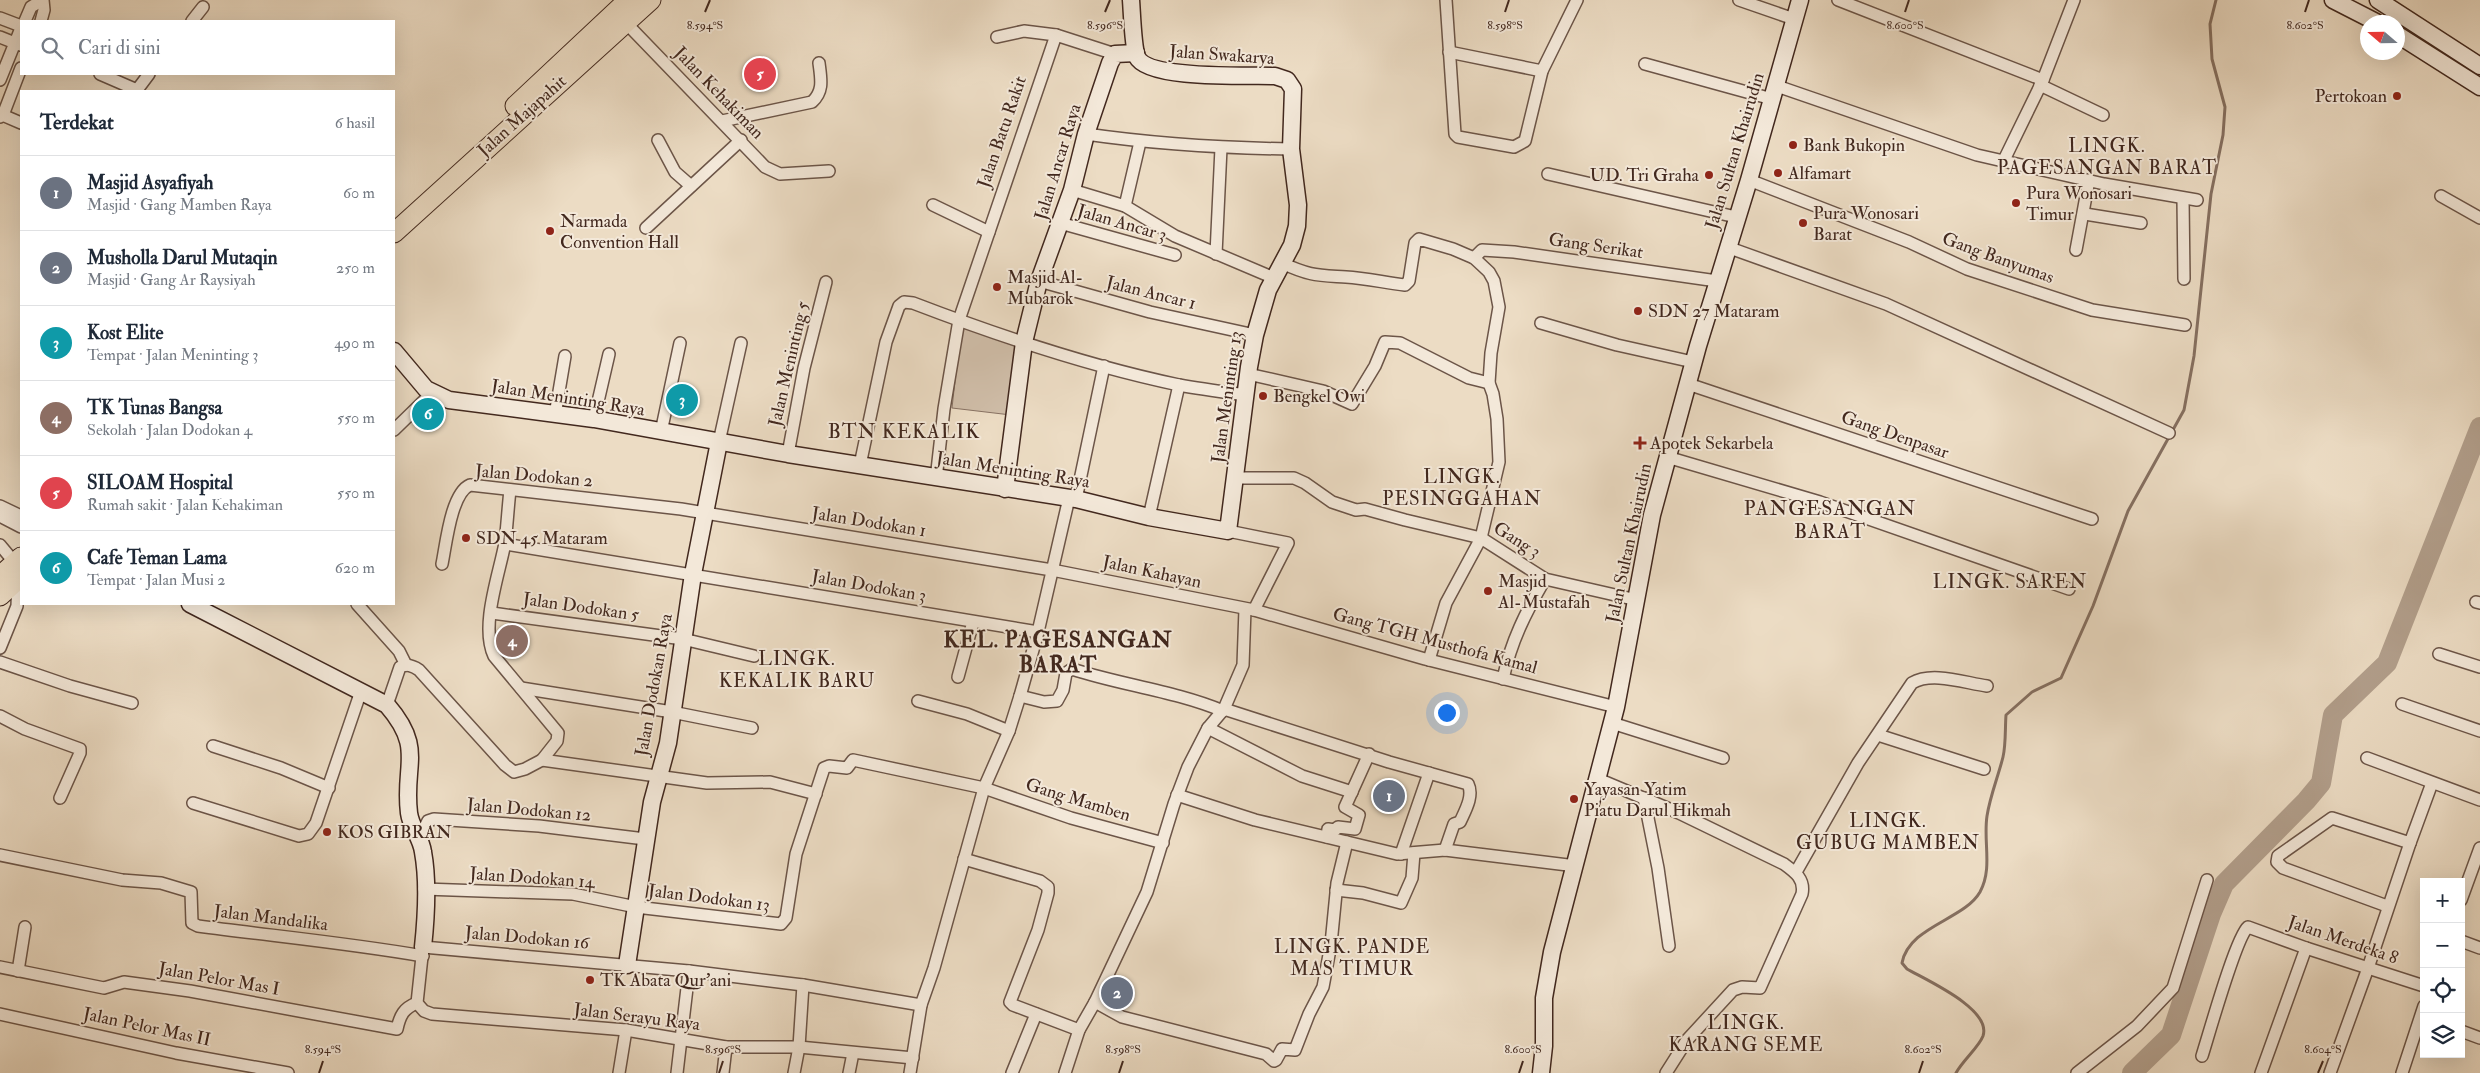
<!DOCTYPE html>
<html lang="id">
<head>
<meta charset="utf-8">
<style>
	:root { --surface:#fff; --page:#f2f2f3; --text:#1f2937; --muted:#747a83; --line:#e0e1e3; --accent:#1a73e8 }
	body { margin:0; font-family:"IM FELL Double Pica",serif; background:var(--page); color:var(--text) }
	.controls { position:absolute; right:15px; bottom:15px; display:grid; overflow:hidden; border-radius:0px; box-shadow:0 5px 20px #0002 }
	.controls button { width:45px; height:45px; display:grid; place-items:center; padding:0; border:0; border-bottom:1px solid var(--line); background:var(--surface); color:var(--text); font:25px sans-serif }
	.compass { position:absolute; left:2360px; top:15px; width:45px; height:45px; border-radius:50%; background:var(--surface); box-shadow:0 5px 20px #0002; rotate:290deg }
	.you { position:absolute; left:1446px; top:712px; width:18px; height:18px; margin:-12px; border:4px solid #fff; border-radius:50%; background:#1a73e8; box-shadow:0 0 0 8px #1a73e833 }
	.badge { display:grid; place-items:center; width:32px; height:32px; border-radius:50%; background:var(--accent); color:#fff; font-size:16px; font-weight:700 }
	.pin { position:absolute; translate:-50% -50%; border:2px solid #fff; box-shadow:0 1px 5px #0006 }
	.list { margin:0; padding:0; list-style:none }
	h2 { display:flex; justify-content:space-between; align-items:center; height:65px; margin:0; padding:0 20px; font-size:21px }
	h2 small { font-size:16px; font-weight:400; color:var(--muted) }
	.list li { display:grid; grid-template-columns:32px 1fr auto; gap:15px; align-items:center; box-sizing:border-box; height:75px; padding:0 20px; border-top:1px solid var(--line) }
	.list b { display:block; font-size:19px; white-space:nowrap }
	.list p { margin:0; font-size:16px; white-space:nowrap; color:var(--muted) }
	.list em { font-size:16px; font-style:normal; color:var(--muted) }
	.icon { flex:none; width:28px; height:28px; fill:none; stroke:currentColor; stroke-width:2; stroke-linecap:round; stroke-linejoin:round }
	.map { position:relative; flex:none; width:2480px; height:1073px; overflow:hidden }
	.search { position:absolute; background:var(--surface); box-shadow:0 5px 20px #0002; left:20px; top:20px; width:375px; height:55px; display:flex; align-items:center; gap:12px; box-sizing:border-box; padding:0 18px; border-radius:0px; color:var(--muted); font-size:19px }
	.panel { position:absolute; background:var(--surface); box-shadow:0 5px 20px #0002; left:20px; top:90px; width:375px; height:515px; border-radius:0px }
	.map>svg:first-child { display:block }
	.green { fill:#cfbda8; stroke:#887263 }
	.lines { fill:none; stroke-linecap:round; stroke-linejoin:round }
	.stream { stroke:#856f60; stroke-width:3 }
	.river { stroke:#b29f8c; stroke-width:20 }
	.street-casing { stroke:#6c5548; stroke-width:14 }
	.secondary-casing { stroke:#42281e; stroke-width:19 }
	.primary-casing { stroke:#42281e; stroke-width:21 }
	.street { stroke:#f3e8d9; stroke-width:11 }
	.secondary { stroke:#f3e8d9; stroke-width:16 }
	.primary { stroke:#ecdcc4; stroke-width:19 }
	.ticks { fill:none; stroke:#42281e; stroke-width:2 }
	.poi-dot { fill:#8f2418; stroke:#f3e8d9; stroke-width:2 }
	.labels { text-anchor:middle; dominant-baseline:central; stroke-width:4; stroke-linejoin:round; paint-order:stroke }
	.street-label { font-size:18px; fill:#42281e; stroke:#f3e8d9 }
	.poi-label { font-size:18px; fill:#42281e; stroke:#f3e8d9; text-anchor:start }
	.neighbourhood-label { font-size:19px; letter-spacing:1px; fill:#42281e; stroke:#f3e8d9 }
	.quarter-label { font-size:20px; letter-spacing:1px; fill:#42281e; stroke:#f3e8d9 }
	.district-label { font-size:22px; font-weight:bold; letter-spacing:1px; fill:#42281e; stroke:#f3e8d9 }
	.ticks-label { font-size:12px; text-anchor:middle; fill:#42281e; stroke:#f3e8d9; stroke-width:4; stroke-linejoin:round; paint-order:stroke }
</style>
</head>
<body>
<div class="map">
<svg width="2480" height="1073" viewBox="0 0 2480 1073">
	<rect width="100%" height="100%" fill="#ecdcc4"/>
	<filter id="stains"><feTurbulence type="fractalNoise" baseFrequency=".004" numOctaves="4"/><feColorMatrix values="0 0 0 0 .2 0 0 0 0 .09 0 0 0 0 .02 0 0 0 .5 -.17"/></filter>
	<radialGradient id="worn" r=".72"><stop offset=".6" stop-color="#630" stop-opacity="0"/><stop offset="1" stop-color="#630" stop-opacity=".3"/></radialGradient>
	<path class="green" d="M961,327l58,16 -8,72 -59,-7z"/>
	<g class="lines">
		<path class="stream" d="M1956,1073c7,-13 23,-26 27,-37 9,-27 -57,-56 -76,-67l-5,-6c7,-37 62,-43 78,-71 13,-24 3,-50 7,-76 3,-20 11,-39 16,-59 3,-13 2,-29 3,-42l26,-23 29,-14 32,-72 35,-95 56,-101 10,-54 17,-162 12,-59 2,-28 -13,-48 -2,-35 6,-24"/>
		<path class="river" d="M2132,1073l39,-38 40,-121 13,-30 82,-83 15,-18 12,-68 54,-52 93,-236"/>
		<defs>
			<g id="street">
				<path d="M1446,0l9,134 3,3 56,10 11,-6 17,-70 35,-71"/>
				<path d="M1739,0l55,19"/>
				<path d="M1838,0l205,80"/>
				<path d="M0,18l21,8"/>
				<path d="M25,21l6,-14 11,-7"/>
				<path d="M41,21l3,-11 -1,-10"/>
				<path d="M192,21l11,-14"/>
				<path d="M626,23l139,144 15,7 49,-3"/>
				<path d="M0,37l20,8"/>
				<path d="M997,37l27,-6 32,4"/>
				<path d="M1449,52l93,19"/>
				<path d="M1645,64l127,35"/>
				<path d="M100,74l37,16"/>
				<path d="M0,80l21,-52"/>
				<path d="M2040,85l63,30"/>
				<path d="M1777,86l200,69 127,29 93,16"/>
				<path d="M138,91l-1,-1 12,-16"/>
				<path d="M0,114l21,9"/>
				<path d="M0,117l3,-2 18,-47"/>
				<path d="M722,121l90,-19c12,-11 9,-23 7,-39"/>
				<path d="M1086,134c69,10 136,14 205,15"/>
				<path d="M658,140l17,32 16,14"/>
				<path d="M2004,160l39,-80 31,-80"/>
				<path d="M1548,174l188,43"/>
				<path d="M1749,180l160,62 58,27 125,41 93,15"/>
				<path d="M1072,190l53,16 50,30 99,42"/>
				<path d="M2441,196l39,22"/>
				<path d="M2183,199l1,80"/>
				<path d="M933,205l56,27"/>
				<path d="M1125,206l15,-64"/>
				<path d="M2085,214l56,9"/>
				<path d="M1060,223l115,32"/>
				<path d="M646,228l95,-88"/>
				<path d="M1727,247l159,57 283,129"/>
				<path d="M2076,250l13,-70"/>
				<path d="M1216,254l5,-106"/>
				<path d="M1474,258l8,-8 32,2 203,29"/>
				<path d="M1282,263c28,13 35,12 64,14 20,1 40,6 59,8l4,-4 6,-38 4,-4 34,10 21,9 15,14 5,9 5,26 -8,46 -2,30 4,11 4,25 2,43 -18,76 -35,65 -17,57"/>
				<path d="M1039,281l111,31 105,23"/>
				<path d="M1541,323l76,22 76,17"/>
				<path d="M1248,374l75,17 29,13 23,-38 10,-24 15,1 69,35 20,5"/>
				<path d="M1688,384l404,135"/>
				<path d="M555,415l10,-59"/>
				<path d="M594,419l15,-65"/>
				<path d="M394,430l38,-37"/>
				<path d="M661,432l19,-89"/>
				<path d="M719,442l22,-99"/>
				<path d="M788,454l16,-86 22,-86"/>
				<path d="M1667,457l153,45 249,87"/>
				<path d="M860,465l26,-123 13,-36 5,-4 9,1c86,33 175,63 266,82 22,4 45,7 67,10"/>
				<path d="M1236,478h58l11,5 27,19 24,8 9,-1 40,11 76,18 64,41 92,21"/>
				<path d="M936,479l8,-70 15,-89 97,-285 59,19"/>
				<path d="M510,490c-2,18 -3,36 -5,53 -6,32 -25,83 -11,113l64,77 -1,8 -15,19"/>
				<path d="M1076,499l28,-133"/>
				<path d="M0,506l21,10"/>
				<path d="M0,516l21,11"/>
				<path d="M1149,517l30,-132"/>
				<path d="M1228,531l60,12 -34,67"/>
				<path d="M505,544l533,88"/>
				<path d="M0,545l15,18"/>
				<path d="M442,564c4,-19 9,-71 28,-79l211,24 371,61 202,40 171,49 191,48"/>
				<path d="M2476,602l4,1"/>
				<path d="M357,604l42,47 7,14"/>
				<path d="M492,613l191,26 71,17"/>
				<path d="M0,648l17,-42 1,-26"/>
				<path d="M2439,654l41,13"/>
				<path d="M0,662l70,24 62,17"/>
				<path d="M958,677l15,-55"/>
				<path d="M1503,679c8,-38 23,-67 42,-100"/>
				<path d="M521,688l151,24 80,16"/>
				<path d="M1020,696l24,6 13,-1 6,-11 3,-17 6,-4c49,16 103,22 151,42"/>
				<path d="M918,701l49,13 42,17"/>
				<path d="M2402,704l78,27"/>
				<path d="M387,705l13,-38c7,-3 12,-2 19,3l86,95 9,7 11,-3 17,-9 165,23 63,-1 46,12"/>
				<path d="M1224,709l165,53 79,22c6,12 -3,27 -8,38l-6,2 -9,26"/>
				<path d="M0,716l25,13 55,20v4l-20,45"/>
				<path d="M1612,723l111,35"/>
				<path d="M1208,728l94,48 50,16"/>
				<path d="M1878,735l106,34"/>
				<path d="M213,746l68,22 48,20"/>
				<path d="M2367,758l113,42"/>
				<path d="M1598,779l81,34 105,51c11,8 21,15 18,30l-42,94 -18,-1 -9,3 -46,50 -21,33"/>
				<path d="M1177,795l78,25 142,34 48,-4 131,16"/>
				<path d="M1644,798l14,70 11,78"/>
				<path d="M193,803l106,33 9,-2 8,-11 45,-132"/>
				<path d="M420,837l8,-16 6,-2 105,7 106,13"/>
				<path d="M1327,837l1,-8 7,1 3,-3 17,2 4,-14 -14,-8 24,-53"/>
				<path d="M1401,854l28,-81"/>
				<path d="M0,855l122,25 39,3 30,9 1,31 6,3c75,10 150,17 225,30"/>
				<path d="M964,859l76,22 8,6v6l-10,37 -28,72 3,3 66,25"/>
				<path d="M1796,872l62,-109 54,-80c20,-12 53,0 75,3"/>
				<path d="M424,889l149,5 63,13 145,17 5,-6 10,-64 28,-86 5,-2 18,2 6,-8 131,28 87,30 92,25"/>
				<path d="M1336,890l27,3 38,10 11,-25 2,-25"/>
				<path d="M2461,900l19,-52"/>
				<path d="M2387,906l-104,-38 -6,-6 1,-6 54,-38 78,25 22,-60"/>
				<path d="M2461,941l19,7"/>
				<path d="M0,967l104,21 20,-6 66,9 207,38c3,-14 7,-21 20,-26"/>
				<path d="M18,971l7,-44"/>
				<path d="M1095,1002l27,15 144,37 8,7 2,-1 6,-11 13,1 14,-36 14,-27 8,-43 6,-61 10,-41"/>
				<path d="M0,1014l176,39 112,20"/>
				<path d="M2461,1031l19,7"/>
				<path d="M2202,1056c7,-22 34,-119 46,-129l58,21 118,38"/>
				<path d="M913,1058l-114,-11h-73l-100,-17 -194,-16 -8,-3 -7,-8 6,-56 266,24 114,14 118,20"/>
				<path d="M619,1073l7,-43"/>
				<path d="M677,1073l12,-102"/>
				<path d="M723,1073l3,-26"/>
				<path d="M794,1073l5,-26 4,-62"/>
				<path d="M849,1073l4,-20"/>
				<path d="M910,1073l11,-68 13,-37 50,-180 25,-57 11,-35 18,-64 31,-134"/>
				<path d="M1012,1073l24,-59"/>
				<path d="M1065,1073l14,-43 16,-28 52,-110 27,-88 14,-37 20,-39 16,-19 19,-44 2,-56"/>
				<path d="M2077,1073l60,-47 36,-38 34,-108"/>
				<path d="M2261,1073l45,-125"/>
				<path d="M2330,1073l38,-105 42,-125"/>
				<path d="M2402,1073l22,-67"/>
			</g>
			<g id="secondary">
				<path d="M2333,0l43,22"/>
				<path d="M2378,0l102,66"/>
				<path d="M2398,35l82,52"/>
				<path d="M394,351l32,38 23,11 145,19 194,35 288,45 73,18 79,14 21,-164 6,-32 13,-45 24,-45 5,-19 1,-21 -7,-56 2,-60 -6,-9 -12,-4c-26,-1 -127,4 -138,-19 -4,-10 -5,-44 -6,-57"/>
				<path d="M1005,489l19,-147 15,-61 33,-91 14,-56 24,-71 5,-9 21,-1"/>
				<path d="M190,604l197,101c38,44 16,59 22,108 2,15 12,24 14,39 5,27 3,67 0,95"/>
				<path d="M627,965l25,-163 16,-59 25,-169 26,-132"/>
				<path d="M1541,1073l3,-27v-48l8,-46 64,-245 36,-192 46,-169 51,-166 51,-180"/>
			</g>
			<g id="primary">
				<path d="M515,106l113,-106"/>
				<path d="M394,233l257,-233"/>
				<path d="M0,576l21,-19"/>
				<path d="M0,596l21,-19"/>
			</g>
		</defs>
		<use href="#street" class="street-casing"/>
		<use href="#secondary" class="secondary-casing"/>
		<use href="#primary" class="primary-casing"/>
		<use href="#street" class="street"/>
		<use href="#secondary" class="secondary"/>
		<use href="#primary" class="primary"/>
	</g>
	<path class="ticks" d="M705,12l5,-12M1105,12l5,-12M1505,12l4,-12M1905,12l4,-12M2305,12l4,-12M319,1073l4,-12M719,1073l4,-12M1119,1073l4,-12M1519,1073l4,-12M1919,1073l4,-12M2318,1073l5,-12"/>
	<g class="poi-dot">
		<circle cx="2397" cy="96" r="5"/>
		<circle cx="1793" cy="145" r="5"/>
		<circle cx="1778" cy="173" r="5"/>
		<circle cx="1709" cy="175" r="5"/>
		<circle cx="2016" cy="203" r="5"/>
		<circle cx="1803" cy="223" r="5"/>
		<circle cx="550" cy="231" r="5"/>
		<circle cx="997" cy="287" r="5"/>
		<circle cx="1638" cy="311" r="5"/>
		<circle cx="1263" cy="396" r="5"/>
		<path d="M1637.5 435.5h5v5h5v5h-5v5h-5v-5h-5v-5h5z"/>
		<circle cx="466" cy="538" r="5"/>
		<circle cx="1488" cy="591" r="5"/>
		<circle cx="1574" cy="799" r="5"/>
		<circle cx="327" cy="832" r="5"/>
		<circle cx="590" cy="980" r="5"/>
	</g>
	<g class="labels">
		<g class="street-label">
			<text transform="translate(1222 55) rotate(4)">Jalan Swakarya</text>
			<text transform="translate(719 93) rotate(46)">Jalan Kehakiman</text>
			<text transform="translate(522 116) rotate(-42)">Jalan Majapahit</text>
			<text transform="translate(1002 132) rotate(-71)">Jalan Batu Rakit</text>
			<text transform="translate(1735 151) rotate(-73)">Jalan Sultan Khairudin</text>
			<text transform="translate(1058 162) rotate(-73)">Jalan Ancar Raya</text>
			<text transform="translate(1122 223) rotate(16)">Jalan Ancar 3</text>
			<text transform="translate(1596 246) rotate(8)">Gang Serikat</text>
			<text transform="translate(1998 258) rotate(20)">Gang Banyumas</text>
			<text transform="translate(1151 293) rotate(14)">Jalan Ancar 1</text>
			<text transform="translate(789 364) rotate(-77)">Jalan Meninting 5</text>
			<text transform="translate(1227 397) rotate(-82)">Jalan Meninting 13</text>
			<text transform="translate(568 398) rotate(9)">Jalan Meninting Raya</text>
			<text transform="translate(1895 435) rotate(19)">Gang Denpasar</text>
			<text transform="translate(1013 470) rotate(9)">Jalan Meninting Raya</text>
			<text transform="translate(534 476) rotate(5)">Jalan Dodokan 2</text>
			<text transform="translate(869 522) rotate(9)">Jalan Dodokan 1</text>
			<text transform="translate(1517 540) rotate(32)">Gang 3</text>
			<text transform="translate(1629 543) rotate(-78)">Jalan Sultan Khairudin</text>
			<text transform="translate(1152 572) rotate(12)">Jalan Kahayan</text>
			<text transform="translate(869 586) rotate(10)">Jalan Dodokan 3</text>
			<text transform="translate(581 607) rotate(8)">Jalan Dodokan 5</text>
			<text transform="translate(1435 641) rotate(15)">Gang TGH Musthofa Kamal</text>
			<text transform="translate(654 685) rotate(-80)">Jalan Dodokan Raya</text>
			<text transform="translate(1078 800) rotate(17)">Gang Mamben</text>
			<text transform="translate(529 810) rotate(5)">Jalan Dodokan 12</text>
			<text transform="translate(532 878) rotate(4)">Jalan Dodokan 14</text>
			<text transform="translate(709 898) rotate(7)">Jalan Dodokan 13</text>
			<text transform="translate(271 918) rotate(7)">Jalan Mandalika</text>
			<text transform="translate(527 938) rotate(5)">Jalan Dodokan 16</text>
			<text transform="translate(2343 940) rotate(19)">Jalan Merdeka 8</text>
			<text transform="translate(219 979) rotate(10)">Jalan Pelor Mas I</text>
			<text transform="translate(637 1017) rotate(7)">Jalan Serayu Raya</text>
			<text transform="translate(147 1027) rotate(12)">Jalan Pelor Mas II</text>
		</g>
		<g class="poi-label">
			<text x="2387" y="96" text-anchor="end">Pertokoan</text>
			<text x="1803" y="145">Bank Bukopin</text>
			<text x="1788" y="173">Alfamart</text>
			<text x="1699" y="175" text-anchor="end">UD. Tri Graha</text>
			<text x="2026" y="193">Pura Wonosari<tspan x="2026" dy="21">Timur</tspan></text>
			<text x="1813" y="213">Pura Wonosari<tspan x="1813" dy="21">Barat</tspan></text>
			<text x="560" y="221">Narmada<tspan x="560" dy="21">Convention Hall</tspan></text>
			<text x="1007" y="277">Masjid Al-<tspan x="1007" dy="21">Mubarok</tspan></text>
			<text x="1648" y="311">SDN 27 Mataram</text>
			<text x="1273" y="396">Bengkel Owi</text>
			<text x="1650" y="443">Apotek Sekarbela</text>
			<text x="476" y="538">SDN 45 Mataram</text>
			<text x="1498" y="581">Masjid<tspan x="1498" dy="21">Al-Mustafah</tspan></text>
			<text x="1584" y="789">Yayasan Yatim<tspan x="1584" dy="21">Piatu Darul Hikmah</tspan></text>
			<text x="337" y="832">KOS GIBRAN</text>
			<text x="600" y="980">TK Abata Qur'ani</text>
		</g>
		<g class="neighbourhood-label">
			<text x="2107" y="146">LINGK.<tspan x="2107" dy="22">PAGESANGAN BARAT</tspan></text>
			<text x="1462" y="477">LINGK.<tspan x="1462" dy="22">PESINGGAHAN</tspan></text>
			<text x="2010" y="582">LINGK. SAREN</text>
			<text x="797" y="659">LINGK.<tspan x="797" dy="22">KEKALIK BARU</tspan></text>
			<text x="1888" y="821">LINGK.<tspan x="1888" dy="22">GUBUG MAMBEN</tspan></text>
			<text x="1352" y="947">LINGK. PANDE<tspan x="1352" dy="22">MAS TIMUR</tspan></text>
			<text x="1746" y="1023">LINGK.<tspan x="1746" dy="22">KARANG SEME</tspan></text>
		</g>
		<g class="quarter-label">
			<text x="904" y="431">BTN KEKALIK</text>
			<text x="1830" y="508">PANGESANGAN<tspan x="1830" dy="23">BARAT</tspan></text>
		</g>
		<g class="district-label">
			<text x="1058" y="640">KEL. PAGESANGAN<tspan x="1058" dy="25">BARAT</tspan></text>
		</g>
	</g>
	<g class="ticks-label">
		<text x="705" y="29">8.594°S</text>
		<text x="1105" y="29">8.596°S</text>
		<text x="1505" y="29">8.598°S</text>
		<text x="1905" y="29">8.600°S</text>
		<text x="2305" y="29">8.602°S</text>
		<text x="323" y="1053">8.594°S</text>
		<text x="723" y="1053">8.596°S</text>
		<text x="1123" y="1053">8.598°S</text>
		<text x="1523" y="1053">8.600°S</text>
		<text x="1923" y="1053">8.602°S</text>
		<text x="2323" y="1053">8.604°S</text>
	</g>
	<rect width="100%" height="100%" filter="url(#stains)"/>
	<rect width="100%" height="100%" fill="url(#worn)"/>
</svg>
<div class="controls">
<button>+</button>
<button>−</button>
<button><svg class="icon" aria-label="locate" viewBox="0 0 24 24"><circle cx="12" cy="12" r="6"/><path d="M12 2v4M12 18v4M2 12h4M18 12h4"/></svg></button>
<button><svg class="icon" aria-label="layers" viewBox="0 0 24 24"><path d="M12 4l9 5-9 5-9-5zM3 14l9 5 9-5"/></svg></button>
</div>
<svg class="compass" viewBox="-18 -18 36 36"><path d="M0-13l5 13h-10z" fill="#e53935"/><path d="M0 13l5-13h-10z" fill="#747a83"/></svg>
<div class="you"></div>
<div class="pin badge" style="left:1389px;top:796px;background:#6b7280">1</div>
<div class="pin badge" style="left:1117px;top:993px;background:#6b7280">2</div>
<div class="pin badge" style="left:682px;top:400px;background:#0f9aa8">3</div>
<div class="pin badge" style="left:512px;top:641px;background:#8d6e63">4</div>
<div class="pin badge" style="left:760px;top:74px;background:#e0444e">5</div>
<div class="pin badge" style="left:428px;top:414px;background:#0f9aa8">6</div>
<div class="search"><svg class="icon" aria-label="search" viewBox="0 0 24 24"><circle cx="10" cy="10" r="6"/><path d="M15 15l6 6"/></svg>Cari di sini</div>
<section class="panel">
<h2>Terdekat<small>6 hasil</small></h2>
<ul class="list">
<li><span class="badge" style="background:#6b7280">1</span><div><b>Masjid Asyafiyah</b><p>Masjid · Gang Mamben Raya</p></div><em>60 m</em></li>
<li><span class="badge" style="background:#6b7280">2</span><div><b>Musholla Darul Mutaqin</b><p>Masjid · Gang Ar Raysiyah</p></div><em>250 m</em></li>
<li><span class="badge" style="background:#0f9aa8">3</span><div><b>Kost Elite</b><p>Tempat · Jalan Meninting 3</p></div><em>490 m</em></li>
<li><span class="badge" style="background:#8d6e63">4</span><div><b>TK Tunas Bangsa</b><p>Sekolah · Jalan Dodokan 4</p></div><em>550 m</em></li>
<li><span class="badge" style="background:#e0444e">5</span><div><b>SILOAM Hospital</b><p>Rumah sakit · Jalan Kehakiman</p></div><em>550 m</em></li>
<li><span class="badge" style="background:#0f9aa8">6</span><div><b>Cafe Teman Lama</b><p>Tempat · Jalan Musi 2</p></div><em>620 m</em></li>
</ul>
</section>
</div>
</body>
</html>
